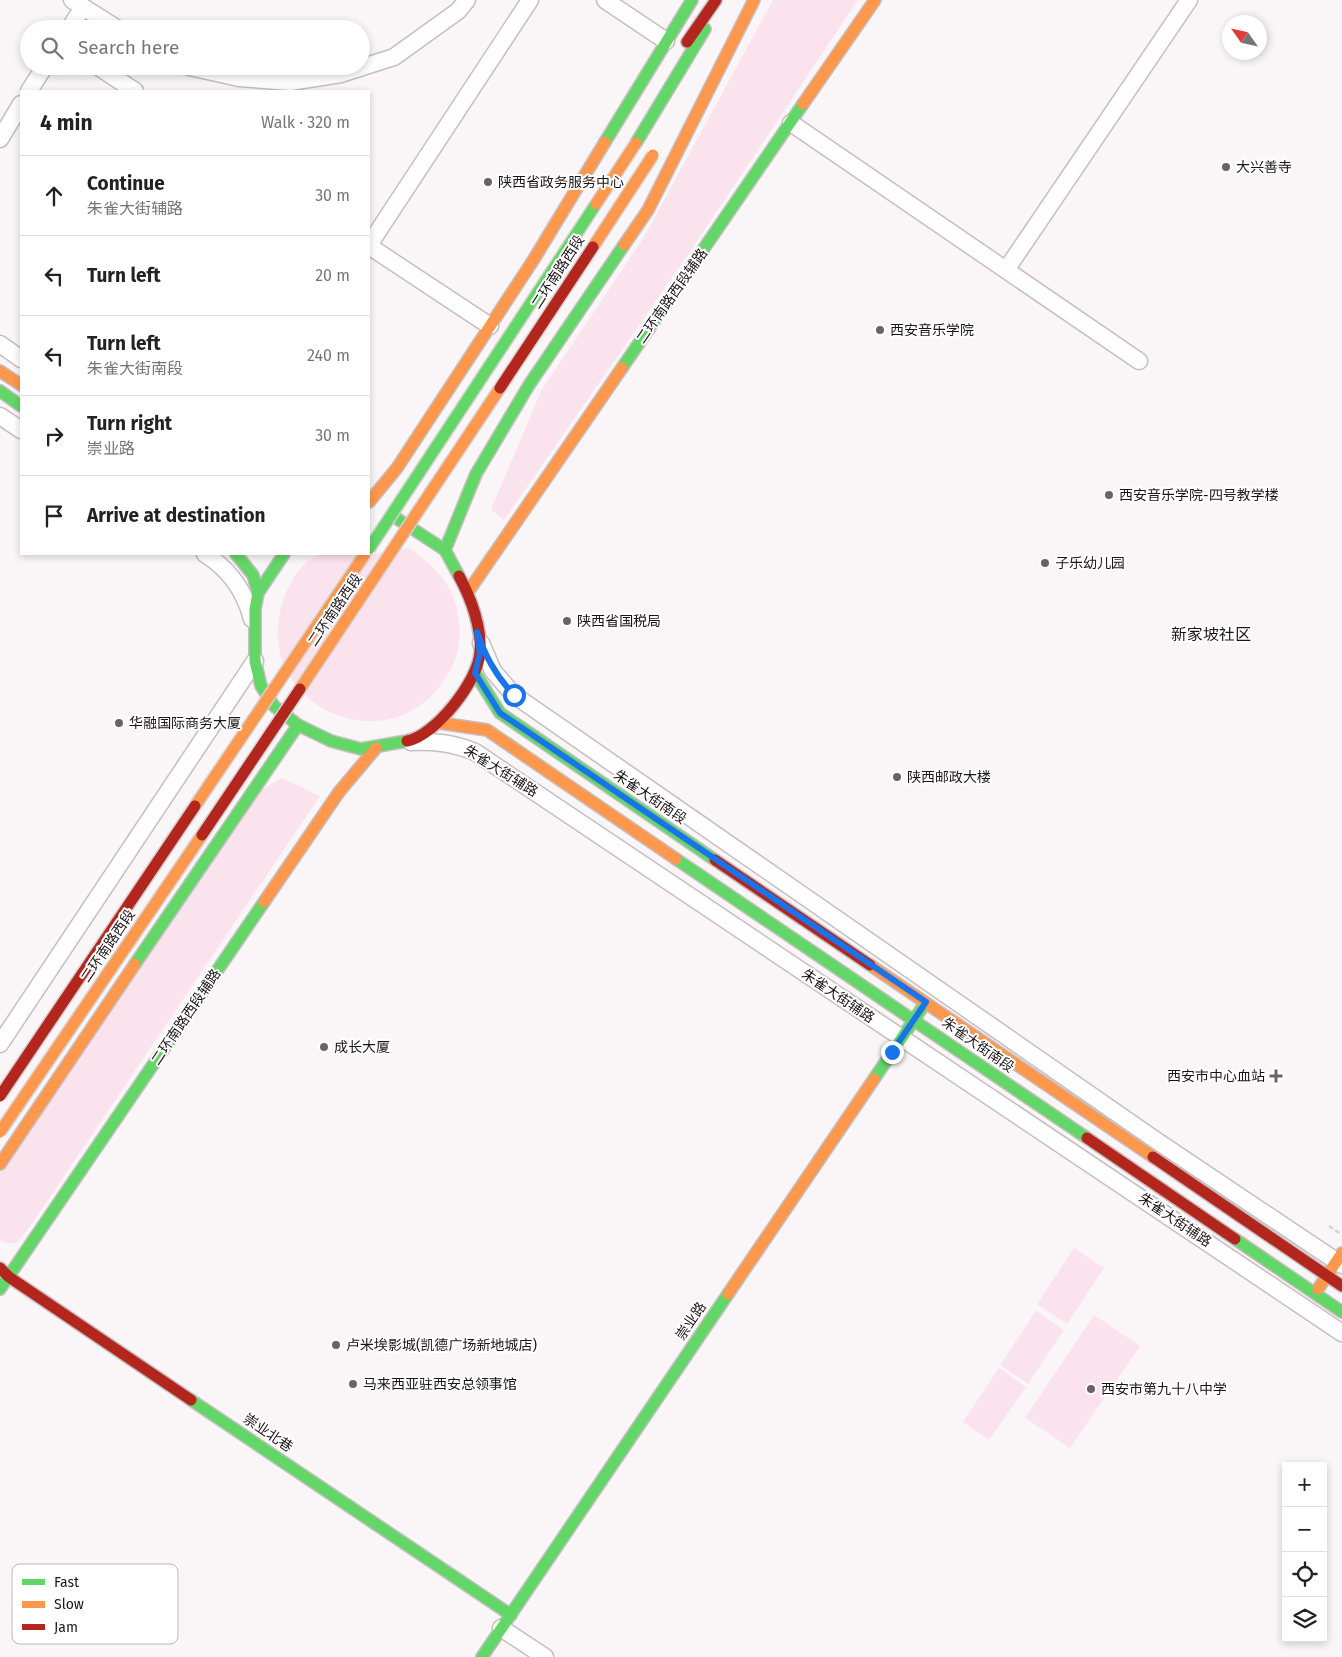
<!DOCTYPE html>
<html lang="en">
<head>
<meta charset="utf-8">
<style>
	:root { --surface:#fff; --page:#f2f2f2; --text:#222; --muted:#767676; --line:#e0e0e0 }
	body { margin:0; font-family:"Fira Sans","Noto Sans SC",sans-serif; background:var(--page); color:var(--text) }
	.controls { position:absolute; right:15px; bottom:15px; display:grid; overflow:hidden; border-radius:0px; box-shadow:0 2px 8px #0003 }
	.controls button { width:45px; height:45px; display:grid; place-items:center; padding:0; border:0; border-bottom:1px solid var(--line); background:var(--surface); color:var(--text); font:25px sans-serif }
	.compass { position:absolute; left:1222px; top:15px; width:45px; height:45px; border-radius:50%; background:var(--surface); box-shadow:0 2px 8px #0003; rotate:304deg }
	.stop { position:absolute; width:15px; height:15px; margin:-11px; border:4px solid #1a73e8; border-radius:50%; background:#fff }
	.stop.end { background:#1a73e8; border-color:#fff; box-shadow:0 1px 5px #0008 }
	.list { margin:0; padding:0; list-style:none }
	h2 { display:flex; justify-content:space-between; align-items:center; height:65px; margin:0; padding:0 20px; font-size:21px }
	h2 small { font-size:16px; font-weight:400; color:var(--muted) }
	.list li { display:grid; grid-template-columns:32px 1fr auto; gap:15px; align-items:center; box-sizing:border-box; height:80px; padding:0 20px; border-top:1px solid var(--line) }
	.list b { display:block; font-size:19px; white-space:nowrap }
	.list p { margin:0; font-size:16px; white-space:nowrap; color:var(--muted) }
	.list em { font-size:16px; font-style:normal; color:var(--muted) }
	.icon { flex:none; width:28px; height:28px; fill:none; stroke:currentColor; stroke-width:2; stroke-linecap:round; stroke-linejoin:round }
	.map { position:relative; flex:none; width:1342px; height:1657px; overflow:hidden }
	.search { position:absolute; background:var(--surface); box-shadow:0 2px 8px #0003; left:20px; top:20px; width:350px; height:55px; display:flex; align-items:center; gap:12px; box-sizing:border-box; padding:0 18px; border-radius:28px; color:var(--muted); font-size:19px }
	.panel { position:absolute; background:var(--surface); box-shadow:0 2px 8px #0003; left:20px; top:90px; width:350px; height:465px; border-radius:0px }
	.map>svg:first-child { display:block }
	.green { fill:#fbe3ed }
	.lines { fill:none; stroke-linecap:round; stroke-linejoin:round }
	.street-casing { stroke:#c6bec1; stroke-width:19 }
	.fast-casing { stroke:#c6bec1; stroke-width:14 }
	.slow-casing { stroke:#c6bec1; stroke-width:14 }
	.jam-casing { stroke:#c6bec1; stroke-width:14 }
	.path { stroke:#d5d3d4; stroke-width:2.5; stroke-dasharray:5 2.5; stroke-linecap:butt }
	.street { stroke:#fefefe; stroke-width:16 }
	.fast { stroke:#63d668; stroke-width:11 }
	.slow { stroke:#ff974d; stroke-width:11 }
	.jam { stroke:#b3261e; stroke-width:11 }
	.fast-bridge-casing { stroke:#d5d1d2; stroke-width:14; stroke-linecap:butt }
	.slow-bridge-casing { stroke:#d5d1d2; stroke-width:14; stroke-linecap:butt }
	.jam-bridge-casing { stroke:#d5d1d2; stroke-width:14; stroke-linecap:butt }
	.fast-bridge { stroke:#63d668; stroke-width:11 }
	.slow-bridge { stroke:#ff974d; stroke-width:11 }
	.jam-bridge { stroke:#b3261e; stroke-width:11 }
	.route { stroke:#1a73e8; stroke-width:6 }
	.poi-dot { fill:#6a6366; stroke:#fff; stroke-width:2 }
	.labels { text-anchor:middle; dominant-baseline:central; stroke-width:4; stroke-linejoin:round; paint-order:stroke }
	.poi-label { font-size:14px; fill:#1d1418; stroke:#fff; text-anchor:start }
	.street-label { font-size:14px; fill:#1d1418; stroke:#fff }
	.quarter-label { font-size:16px; fill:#1d1418; stroke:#fff }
	.key { fill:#fff; stroke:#bbb8ba; stroke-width:1 }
	.key-label { font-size:14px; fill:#1d1418 }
</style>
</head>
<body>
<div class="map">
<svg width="1342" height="1657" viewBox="0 0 1342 1657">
	<rect width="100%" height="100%" fill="#faf5f7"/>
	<g class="green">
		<path d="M773,0h85l-169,253 -185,267 -13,-10 50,-119 103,-154z"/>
		<path d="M409,548c35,24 54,49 50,94 -1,14 -8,29 -17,41 -58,83 -190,19 -160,-78 5,-19 18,-42 37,-51 10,-4 37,0 49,0 13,-1 27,-4 41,-6z"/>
		<path d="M282,778l38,18 -289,429 -15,18h-10l-6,-3v-67l259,-382z"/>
		<path d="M1074,1248l30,20 -37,56 -30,-20z"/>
		<path d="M1036,1311l28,19 -36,54 -28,-19z"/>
		<path d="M1094,1315l46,31 -70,102 -45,-30z"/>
		<path d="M999,1368l27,19 -37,53 -26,-18z"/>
	</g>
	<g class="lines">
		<defs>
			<g id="street">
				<path d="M72,0l46,29"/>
				<path d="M605,0l61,41"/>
				<path d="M69,29l14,-22"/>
				<path d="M97,66l38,25"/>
				<path d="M185,66l54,12 51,4 51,-8 53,-17 64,-46 9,-11"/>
				<path d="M29,91l16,-25"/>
				<path d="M791,123l348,238"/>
				<path d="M0,139l21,-35"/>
				<path d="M369,245l161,-245"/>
				<path d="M369,246l121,80"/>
				<path d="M1006,270l183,-270"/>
				<path d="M0,344l21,15"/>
				<path d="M0,416l21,14"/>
				<path d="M205,554c24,15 40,38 47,65"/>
				<path d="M481,643l12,28 21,24 643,446 185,124"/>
				<path d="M411,742c23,-1 42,1 64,10l867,581"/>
				<path d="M0,1044l255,-383"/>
				<path d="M501,1628l44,29"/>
			</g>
			<g id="fast">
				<path d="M605,142l87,-142"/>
				<path d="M636,143l69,-114"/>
				<path d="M622,368l181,-264"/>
				<path d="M0,391l21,15"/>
				<path d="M396,518l49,32 14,26"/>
				<path d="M445,550l31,-76 53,-89 95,-140"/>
				<path d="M236,554l17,21 5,18"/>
				<path d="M284,554l-26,39 -3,16v52l6,25 13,20 24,19 33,16 30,8 46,-8"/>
				<path d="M475,673l25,40 215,147"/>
				<path d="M676,859l411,279"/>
				<path d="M135,964l163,-239"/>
				<path d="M874,1079l48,-71"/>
				<path d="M1235,1239l107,73"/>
				<path d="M0,1289l264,-387"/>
				<path d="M191,1400l320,215"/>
				<path d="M482,1657l246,-363"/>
			</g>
			<g id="slow">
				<path d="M803,104l72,-104"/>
				<path d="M624,245l24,-35 106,-210"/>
				<path d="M0,371l21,14"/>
				<path d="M369,502l28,-34 137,-209 71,-117"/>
				<path d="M468,592l154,-224"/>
				<path d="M440,723l47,7 189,129"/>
				<path d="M264,902l75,-110 37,-44"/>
				<path d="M870,965l283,192"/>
				<path d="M0,1164l135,-200"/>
				<path d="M1318,1289l24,-36"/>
				<path d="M728,1294l146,-215"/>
			</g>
			<g id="jam">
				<path d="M687,42l29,-42"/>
				<path d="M407,741c28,-5 71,-60 73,-88 2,-25 -9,-55 -21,-77"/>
				<path d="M715,860l155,105"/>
				<path d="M1087,1138l148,101"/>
				<path d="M1153,1157l189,129"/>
				<path d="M0,1268l9,9 182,123"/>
			</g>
		</defs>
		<use href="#street" class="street-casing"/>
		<use href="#fast" class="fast-casing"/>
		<use href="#slow" class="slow-casing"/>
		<use href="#jam" class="jam-casing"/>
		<path class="path" d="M1329,1226l12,8"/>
		<use href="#street" class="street"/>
		<use href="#fast" class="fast"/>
		<use href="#slow" class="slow"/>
		<use href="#jam" class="jam"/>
		<defs>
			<path id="fast-bridge" d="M369,549l227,-345"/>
			<g id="slow-bridge">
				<path d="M596,204l40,-61"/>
				<path d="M593,247l60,-92"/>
				<path d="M300,689l200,-301"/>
				<path d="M195,806l170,-252"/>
				<path d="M0,1132l202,-297"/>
			</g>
			<g id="jam-bridge">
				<path d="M500,388l93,-141"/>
				<path d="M202,835l98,-146"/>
				<path d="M0,1096l195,-290"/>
			</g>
		</defs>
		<use href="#fast-bridge" class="fast-bridge-casing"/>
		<use href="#slow-bridge" class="slow-bridge-casing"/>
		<use href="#jam-bridge" class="jam-bridge-casing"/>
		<use href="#fast-bridge" class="fast-bridge"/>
		<use href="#slow-bridge" class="slow-bridge"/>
		<use href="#jam-bridge" class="jam-bridge"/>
	</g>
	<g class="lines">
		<path class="route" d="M514,695c-18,-19 -29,-38 -37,-63l3,21 -5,20 25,40 426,289 -34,50"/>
	</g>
	<g class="poi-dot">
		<circle cx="1226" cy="167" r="5"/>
		<circle cx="488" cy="182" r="5"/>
		<circle cx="880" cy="330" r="5"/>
		<circle cx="1109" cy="495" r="5"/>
		<circle cx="1045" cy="563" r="5"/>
		<circle cx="567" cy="621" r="5"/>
		<circle cx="119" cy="723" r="5"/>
		<circle cx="897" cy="777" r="5"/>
		<circle cx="324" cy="1047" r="5"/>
		<path d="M1273.5 1068.5h5v5h5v5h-5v5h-5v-5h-5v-5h5z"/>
		<circle cx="336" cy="1345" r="5"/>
		<circle cx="353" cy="1384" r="5"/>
		<circle cx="1091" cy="1389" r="5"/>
	</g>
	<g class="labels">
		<g class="poi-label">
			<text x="1236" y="167">大兴善寺</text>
			<text x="498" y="182">陕西省政务服务中心</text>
			<text x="890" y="330">西安音乐学院</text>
			<text x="1119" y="495">西安音乐学院-四号教学楼</text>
			<text x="1055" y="563">子乐幼儿园</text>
			<text x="577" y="621">陕西省国税局</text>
			<text x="129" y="723">华融国际商务大厦</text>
			<text x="907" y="777">陕西邮政大楼</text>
			<text x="334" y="1047">成长大厦</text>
			<text x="1265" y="1076" text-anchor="end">西安市中心血站</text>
			<text x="346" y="1345">卢米埃影城(凯德广场新地城店)</text>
			<text x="363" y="1384">马来西亚驻西安总领事馆</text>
			<text x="1101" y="1389">西安市第九十八中学</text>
		</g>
		<g class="street-label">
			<text transform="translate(558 272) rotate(-57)">二环南路西段</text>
			<text transform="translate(672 296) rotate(-55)">二环南路西段辅路</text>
			<text transform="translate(335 610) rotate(-56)">二环南路西段</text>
			<text transform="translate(501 771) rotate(32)">朱雀大街辅路</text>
			<text transform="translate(650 797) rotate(34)">朱雀大街南段</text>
			<text transform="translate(108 946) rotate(-56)">二环南路西段</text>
			<text transform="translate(838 996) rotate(34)">朱雀大街辅路</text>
			<text transform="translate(186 1017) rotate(-56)">二环南路西段辅路</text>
			<text transform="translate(978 1045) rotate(35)">朱雀大街南段</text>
			<text transform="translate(1175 1220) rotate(34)">朱雀大街辅路</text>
			<text transform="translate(691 1321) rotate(-56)">崇业路</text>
			<text transform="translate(268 1433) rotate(34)">崇业北巷</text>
		</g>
		<g class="quarter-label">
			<text x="1211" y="634">新家坡社区</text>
		</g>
	</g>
	<rect x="12" y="1564" width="166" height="80" rx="8" class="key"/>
	<rect x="22" y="1579" width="23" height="6" fill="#63d668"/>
	<rect x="22" y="1601" width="23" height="7" fill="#ff974d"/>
	<rect x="22" y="1624" width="23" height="6" fill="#b3261e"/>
	<g class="key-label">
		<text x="54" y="1587">Fast</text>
		<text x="54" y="1609">Slow</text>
		<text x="54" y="1632">Jam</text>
	</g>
</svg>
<div class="controls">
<button>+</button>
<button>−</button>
<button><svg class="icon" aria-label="locate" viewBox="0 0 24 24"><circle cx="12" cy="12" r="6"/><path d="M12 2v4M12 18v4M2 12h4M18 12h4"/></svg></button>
<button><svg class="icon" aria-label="layers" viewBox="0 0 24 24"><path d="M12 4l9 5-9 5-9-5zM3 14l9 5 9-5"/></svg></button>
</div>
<svg class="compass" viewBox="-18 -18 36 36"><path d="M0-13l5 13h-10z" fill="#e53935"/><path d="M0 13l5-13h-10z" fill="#767676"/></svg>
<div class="stop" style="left:514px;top:695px"></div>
<div class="stop end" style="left:892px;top:1052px"></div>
<div class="search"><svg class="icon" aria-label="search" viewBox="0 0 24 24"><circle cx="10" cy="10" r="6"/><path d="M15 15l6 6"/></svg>Search here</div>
<section class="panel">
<h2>4 min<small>Walk · 320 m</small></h2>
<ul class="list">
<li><svg class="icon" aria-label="ahead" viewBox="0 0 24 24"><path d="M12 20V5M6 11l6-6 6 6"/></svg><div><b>Continue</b><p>朱雀大街辅路</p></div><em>30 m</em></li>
<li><svg class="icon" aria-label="left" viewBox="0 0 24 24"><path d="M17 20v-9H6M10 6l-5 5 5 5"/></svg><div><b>Turn left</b></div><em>20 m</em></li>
<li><svg class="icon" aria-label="left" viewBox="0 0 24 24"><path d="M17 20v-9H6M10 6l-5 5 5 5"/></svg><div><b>Turn left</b><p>朱雀大街南段</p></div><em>240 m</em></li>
<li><svg class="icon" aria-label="right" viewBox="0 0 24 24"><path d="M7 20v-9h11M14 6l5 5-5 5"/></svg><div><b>Turn right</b><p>崇业路</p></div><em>30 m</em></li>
<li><svg class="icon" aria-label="arrive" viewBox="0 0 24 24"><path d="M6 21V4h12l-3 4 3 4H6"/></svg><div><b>Arrive at destination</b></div></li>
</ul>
</section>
</div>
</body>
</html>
